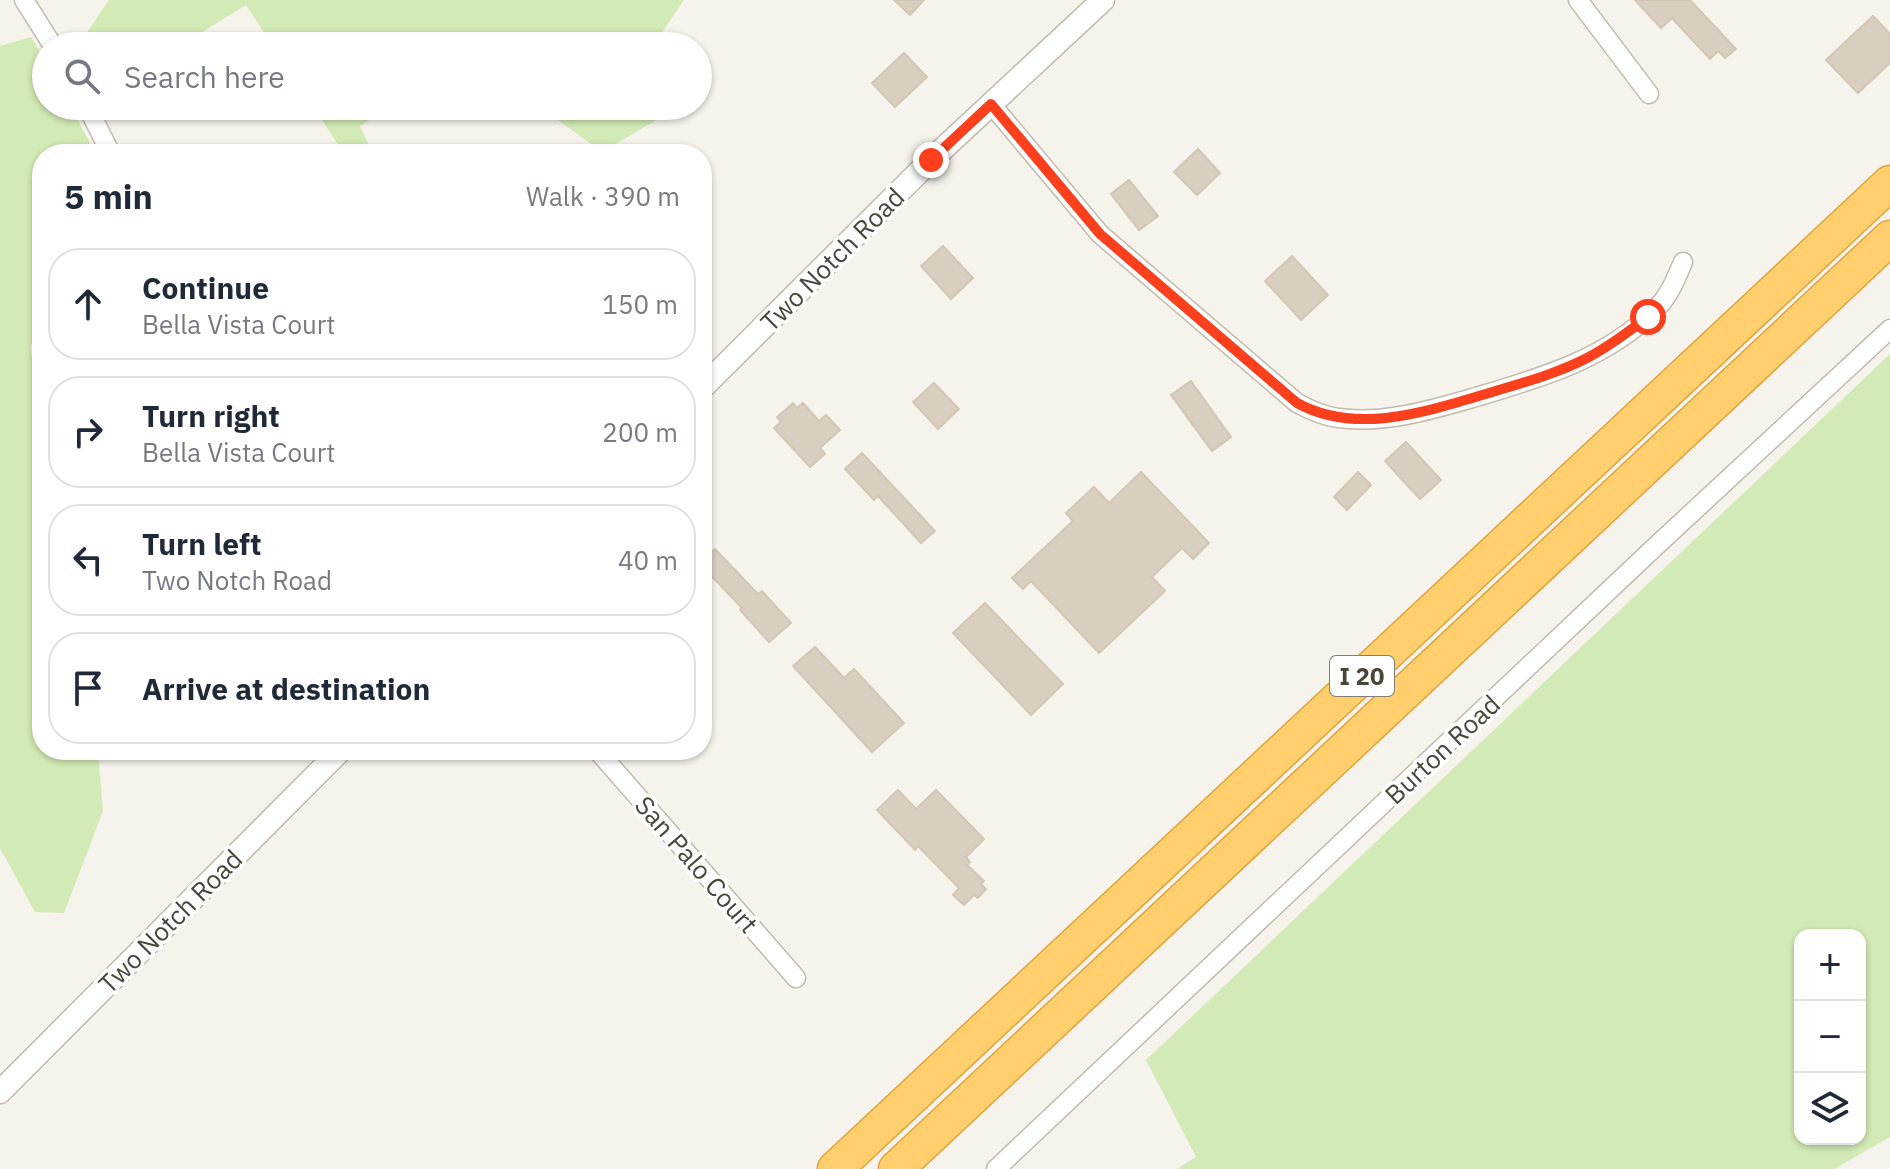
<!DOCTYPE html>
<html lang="en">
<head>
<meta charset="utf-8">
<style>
	:root { --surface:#fff; --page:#f2f2f3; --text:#1f2937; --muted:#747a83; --line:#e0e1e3 }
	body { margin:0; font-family:"IBM Plex Sans",sans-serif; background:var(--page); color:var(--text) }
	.controls { position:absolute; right:24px; bottom:24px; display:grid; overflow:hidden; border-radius:16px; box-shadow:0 2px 6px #0004 }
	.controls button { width:72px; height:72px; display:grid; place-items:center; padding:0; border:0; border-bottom:2px solid var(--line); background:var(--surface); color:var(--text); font:40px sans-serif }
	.stop { position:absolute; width:24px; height:24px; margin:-18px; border:6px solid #fc3f1d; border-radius:50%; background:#fff }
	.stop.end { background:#fc3f1d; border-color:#fff; box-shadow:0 2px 8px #0008 }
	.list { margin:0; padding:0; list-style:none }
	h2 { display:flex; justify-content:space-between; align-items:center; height:104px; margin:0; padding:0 32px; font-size:34px }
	h2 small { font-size:26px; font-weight:400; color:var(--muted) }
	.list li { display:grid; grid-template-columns:52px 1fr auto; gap:24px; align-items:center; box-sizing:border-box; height:112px; margin:0 16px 16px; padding:0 16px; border:2px solid var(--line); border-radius:32px }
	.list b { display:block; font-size:30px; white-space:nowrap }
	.list p { margin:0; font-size:26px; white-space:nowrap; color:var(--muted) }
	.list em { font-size:26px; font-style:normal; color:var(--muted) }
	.icon { flex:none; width:44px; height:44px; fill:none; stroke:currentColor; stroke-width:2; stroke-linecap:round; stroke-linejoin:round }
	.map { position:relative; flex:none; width:1890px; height:1169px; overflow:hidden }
	.search { position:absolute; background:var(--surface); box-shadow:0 2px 6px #0004; left:32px; top:32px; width:680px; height:88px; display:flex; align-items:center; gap:20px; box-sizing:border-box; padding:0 28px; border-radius:44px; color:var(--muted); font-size:30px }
	.panel { position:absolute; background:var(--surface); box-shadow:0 2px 6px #0004; left:32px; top:144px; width:680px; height:616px; border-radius:32px }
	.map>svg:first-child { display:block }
	.green { fill:#d2eab5; fill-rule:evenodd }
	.building { fill:#d8cfc1; stroke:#d3c7b4; stroke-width:2 }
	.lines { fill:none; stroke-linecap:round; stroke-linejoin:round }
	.minor-casing { stroke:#c2bbae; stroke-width:21 }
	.tertiary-casing { stroke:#c2bbae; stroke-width:25 }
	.motorway-casing { stroke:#e0a43c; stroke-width:37 }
	.minor { stroke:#fff; stroke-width:18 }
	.tertiary { stroke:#fff; stroke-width:22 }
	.motorway { stroke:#ffcf6e; stroke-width:34 }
	.route { stroke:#fc3f1d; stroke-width:10 }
	.labels { text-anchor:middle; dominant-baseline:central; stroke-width:7; stroke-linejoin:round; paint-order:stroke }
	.shield { fill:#fff; stroke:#817c74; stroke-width:2 }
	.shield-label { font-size:24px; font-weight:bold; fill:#4b4439 }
	.street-label { font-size:26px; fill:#4b4439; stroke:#fff }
</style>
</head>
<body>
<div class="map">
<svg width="1890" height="1169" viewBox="0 0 1890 1169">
	<rect width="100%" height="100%" fill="#f6f3ec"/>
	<g class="green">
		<path d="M109,0h575l-31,46h-380l-27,-41 -66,41h-102z"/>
		<path d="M31,37l15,26v43h24l26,48h-54v179l-12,13 12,79v325h56l5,61 -39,102 -29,-1 -35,-64v-802z"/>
		<path d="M313,106h78l-31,20 13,28h-29z"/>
		<path d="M539,106h141l-78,46z"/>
		<path d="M1890,354v783l-56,32h-657l19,-12 -50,-97zM1800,935h60v204h-60z"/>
	</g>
	<g class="building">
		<path d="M894,0h30l-14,15z"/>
		<path d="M1635,0h55l46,49 -11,9 -7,-7 -8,8 -38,-41 -11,10z"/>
		<path d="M1873,16l17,18v29l-32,30 -32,-33z"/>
		<path d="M904,53l23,24 -32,30 -23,-24z"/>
		<path d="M1198,149l22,24 -23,22 -23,-23z"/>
		<path d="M1129,180l29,36 -19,14 -28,-36z"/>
		<path d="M943,246l30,32 -22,21 -30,-33z"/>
		<path d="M1292,256l36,39 -27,25 -36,-39z"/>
		<path d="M1191,381l40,56 -19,14 -41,-56z"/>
		<path d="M934,383l25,26 -21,20 -25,-27z"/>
		<path d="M793,403l4,5 6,-5 16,18 7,-6 14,15 -20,18 5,6 -15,13 -36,-39 7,-6 -4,-5z"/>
		<path d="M1406,442l35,38 -21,19 -35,-38z"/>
		<path d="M862,453l73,78 -14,12 -43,-47 -4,4 -29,-31z"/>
		<path d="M1141,472l68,71 -16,16 -11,-11 -30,29 13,14 -66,62 -68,-72 -8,8 -11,-11 61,-57 -7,-8 28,-26 15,16z"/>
		<path d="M1358,472l13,13 -24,25 -13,-13z"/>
		<path d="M715,549l43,45 4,-3 29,32 -22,19 -29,-32 2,-2 -40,-42v-5z"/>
		<path d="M985,603l78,81 -32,31 -78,-82z"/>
		<path d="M815,647l29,31 10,-9 50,54 -32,29 -79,-86z"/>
		<path d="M898,790l18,19 20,-19 48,49 -18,18 4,5 -3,3 17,16 -3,3 5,5 -8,9 -4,-3 -10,10 -11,-10 6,-7 -41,-42 -3,4 -38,-40z"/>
	</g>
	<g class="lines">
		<defs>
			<g id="minor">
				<path d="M24,0l29,46"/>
				<path d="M1578,0l71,94"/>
				<path d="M991,104l109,130 197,169c13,7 26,13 41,15 47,6 93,-8 138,-21 64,-19 131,-38 180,-88 13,-13 20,-30 27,-47"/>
				<path d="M87,106l24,48"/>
				<path d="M597,750l199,228"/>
				<path d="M996,1169l660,-623 234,-217"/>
			</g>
			<g id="tertiary">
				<path d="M702,388l229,-228 172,-160"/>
				<path d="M0,1092l341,-342"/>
			</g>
			<g id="motorway">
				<path d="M835,1169l1055,-986"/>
				<path d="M896,1169l994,-931"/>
			</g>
		</defs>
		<use href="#minor" class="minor-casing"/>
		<use href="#tertiary" class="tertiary-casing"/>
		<use href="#motorway" class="motorway-casing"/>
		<use href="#minor" class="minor"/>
		<use href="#tertiary" class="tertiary"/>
		<use href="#motorway" class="motorway"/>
	</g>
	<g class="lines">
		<path class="route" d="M931,160l60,-56 109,130 197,169c60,33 131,8 192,-10 33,-10 67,-19 98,-35 22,-11 41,-26 61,-41"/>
	</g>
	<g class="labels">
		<rect class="shield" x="1330" y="656" width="64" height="40" rx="6"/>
		<g class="shield-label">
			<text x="1362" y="676">I 20</text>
		</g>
		<g class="street-label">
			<text transform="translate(832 259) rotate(-45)">Two Notch Road</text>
			<text transform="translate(1442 749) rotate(-43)">Burton Road</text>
			<text transform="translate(697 864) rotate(49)">San Palo Court</text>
			<text transform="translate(170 921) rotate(-45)">Two Notch Road</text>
		</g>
	</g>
</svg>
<div class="controls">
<button>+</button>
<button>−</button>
<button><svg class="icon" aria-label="layers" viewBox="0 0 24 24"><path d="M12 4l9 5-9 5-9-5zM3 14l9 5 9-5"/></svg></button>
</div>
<div class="stop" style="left:1648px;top:317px"></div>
<div class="stop end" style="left:931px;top:160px"></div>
<div class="search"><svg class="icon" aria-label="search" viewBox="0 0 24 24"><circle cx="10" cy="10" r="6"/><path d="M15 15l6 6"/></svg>Search here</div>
<section class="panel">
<h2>5 min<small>Walk · 390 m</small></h2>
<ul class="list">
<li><svg class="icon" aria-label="ahead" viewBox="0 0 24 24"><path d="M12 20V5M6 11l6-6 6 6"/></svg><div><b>Continue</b><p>Bella Vista Court</p></div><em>150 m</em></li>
<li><svg class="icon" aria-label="right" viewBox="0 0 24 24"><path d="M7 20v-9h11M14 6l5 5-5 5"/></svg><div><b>Turn right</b><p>Bella Vista Court</p></div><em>200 m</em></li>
<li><svg class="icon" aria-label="left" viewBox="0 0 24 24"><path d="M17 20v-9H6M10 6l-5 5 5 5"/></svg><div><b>Turn left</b><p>Two Notch Road</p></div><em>40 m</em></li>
<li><svg class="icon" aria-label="arrive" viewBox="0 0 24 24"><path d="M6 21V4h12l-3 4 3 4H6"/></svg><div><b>Arrive at destination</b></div></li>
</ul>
</section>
</div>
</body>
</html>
